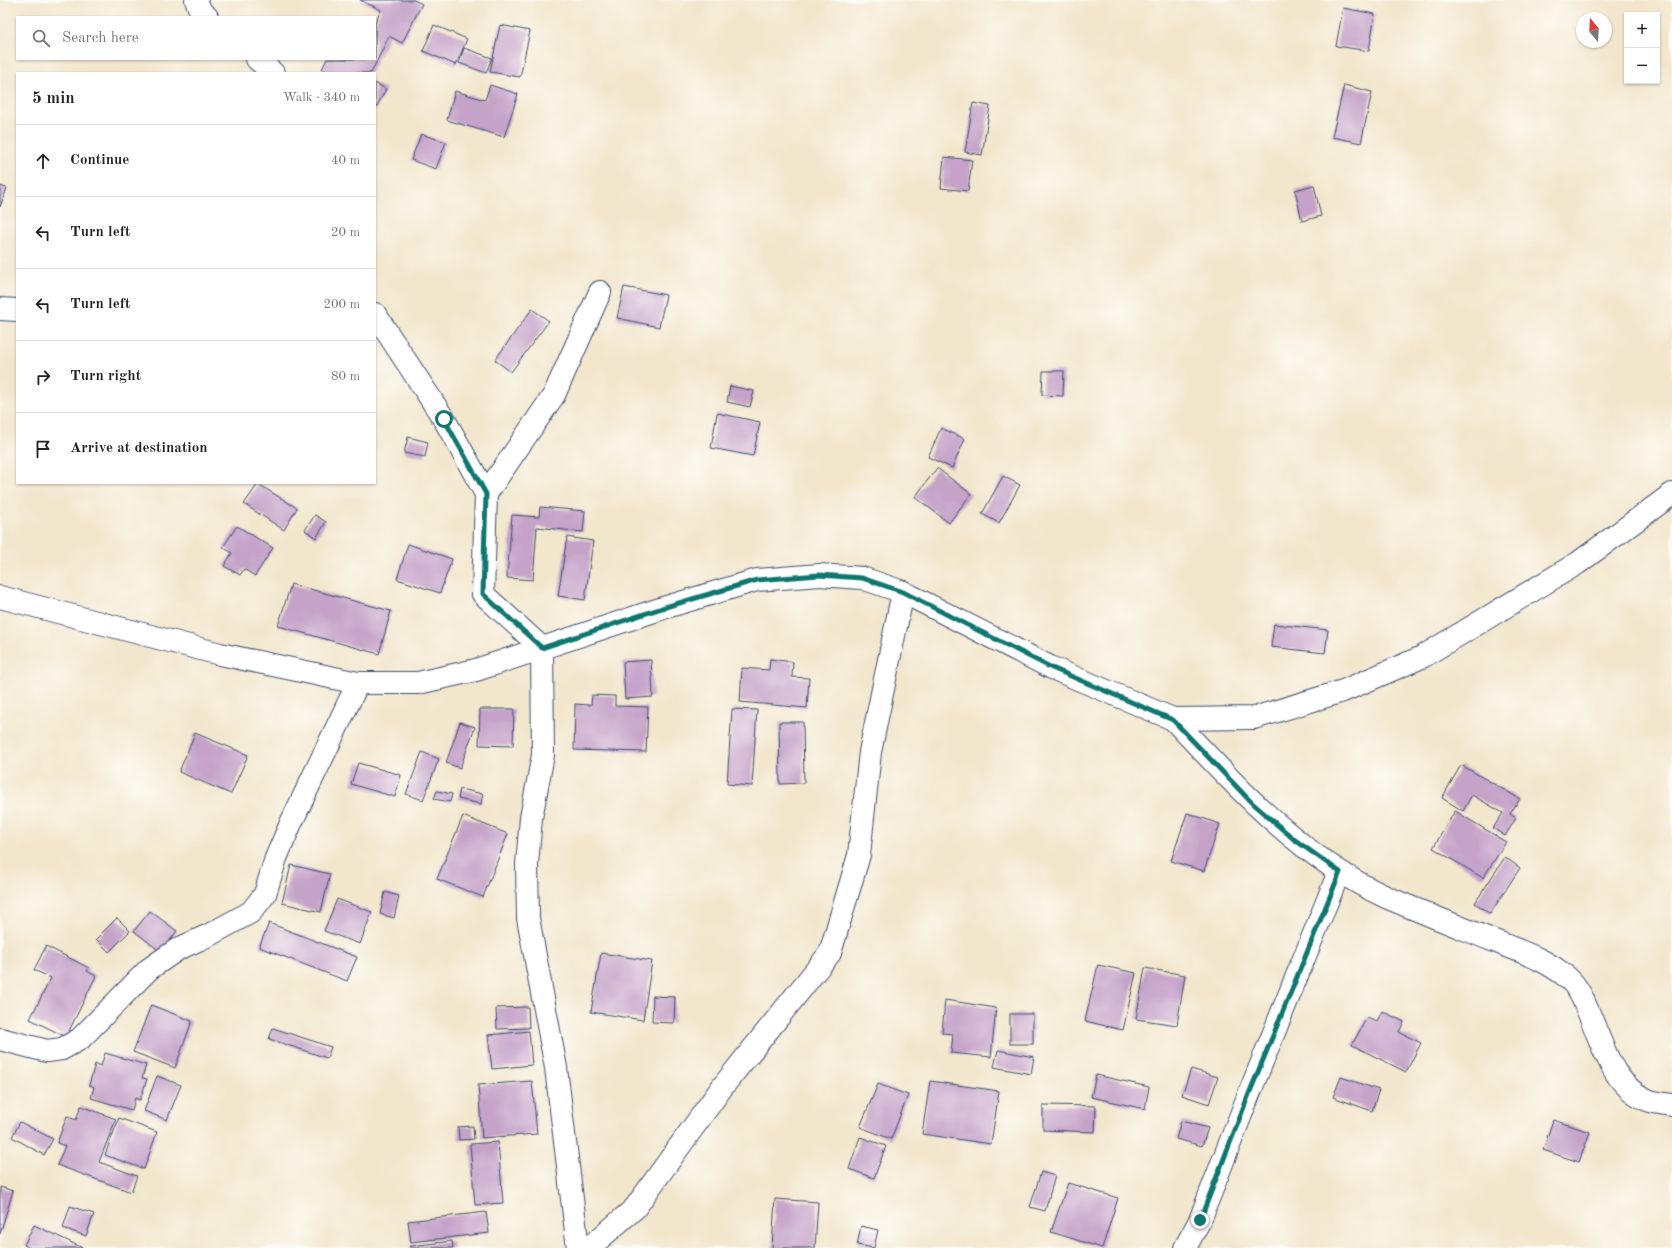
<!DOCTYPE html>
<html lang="en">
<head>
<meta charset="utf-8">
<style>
	:root { --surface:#fff; --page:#f6f6f6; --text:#222; --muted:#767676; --line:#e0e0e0 }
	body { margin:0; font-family:"Old Standard TT",serif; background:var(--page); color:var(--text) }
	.controls { position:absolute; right:12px; top:12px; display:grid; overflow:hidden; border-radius:0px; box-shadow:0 1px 3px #0004 }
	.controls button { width:36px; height:36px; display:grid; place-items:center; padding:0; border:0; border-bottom:1px solid var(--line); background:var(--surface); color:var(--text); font:20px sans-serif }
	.compass { position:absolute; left:1576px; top:12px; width:36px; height:36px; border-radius:50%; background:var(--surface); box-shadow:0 1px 3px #0004; rotate:342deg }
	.stop { position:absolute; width:12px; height:12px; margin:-9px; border:3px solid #0f766e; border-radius:50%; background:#fff }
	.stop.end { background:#0f766e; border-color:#fff; box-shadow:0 1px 4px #0008 }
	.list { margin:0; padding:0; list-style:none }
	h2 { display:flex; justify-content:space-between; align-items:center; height:52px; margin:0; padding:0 16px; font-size:17px }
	h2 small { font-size:13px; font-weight:400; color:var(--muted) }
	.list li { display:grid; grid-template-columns:26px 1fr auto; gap:12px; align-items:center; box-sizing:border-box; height:72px; padding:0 16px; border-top:1px solid var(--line) }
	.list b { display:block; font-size:15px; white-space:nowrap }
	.list em { font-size:13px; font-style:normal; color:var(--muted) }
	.icon { flex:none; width:22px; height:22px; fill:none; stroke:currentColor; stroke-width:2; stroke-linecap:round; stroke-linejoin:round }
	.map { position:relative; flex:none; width:1672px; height:1248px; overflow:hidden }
	.search { position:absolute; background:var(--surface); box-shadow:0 1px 3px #0004; left:16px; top:16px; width:360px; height:44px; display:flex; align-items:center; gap:10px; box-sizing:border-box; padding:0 14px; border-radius:0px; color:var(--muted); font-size:15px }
	.panel { position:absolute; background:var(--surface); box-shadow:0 1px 3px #0004; left:16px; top:72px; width:360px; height:412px; border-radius:0px }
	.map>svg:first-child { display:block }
	.building { fill:#c5a3c9 }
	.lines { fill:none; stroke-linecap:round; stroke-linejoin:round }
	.minor-casing { stroke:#3b4a6e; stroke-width:24 }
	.minor { stroke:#fff; stroke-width:22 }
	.route { stroke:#0f766e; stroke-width:5 }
</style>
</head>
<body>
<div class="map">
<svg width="1672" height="1248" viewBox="0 0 1672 1248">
	<rect width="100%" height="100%" fill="#fdfcf7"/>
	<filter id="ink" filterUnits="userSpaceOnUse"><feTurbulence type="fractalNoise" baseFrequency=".025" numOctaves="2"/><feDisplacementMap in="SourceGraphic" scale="8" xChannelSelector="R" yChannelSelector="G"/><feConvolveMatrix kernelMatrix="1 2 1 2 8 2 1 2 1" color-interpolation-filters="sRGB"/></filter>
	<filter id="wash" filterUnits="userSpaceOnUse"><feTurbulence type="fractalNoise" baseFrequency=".012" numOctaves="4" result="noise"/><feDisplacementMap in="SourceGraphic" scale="16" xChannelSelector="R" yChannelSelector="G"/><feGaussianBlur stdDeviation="0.9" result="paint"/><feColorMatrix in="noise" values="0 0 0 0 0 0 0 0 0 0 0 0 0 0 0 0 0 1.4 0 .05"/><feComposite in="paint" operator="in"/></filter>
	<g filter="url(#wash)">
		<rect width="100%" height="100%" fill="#f2e6cc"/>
		<g id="blocks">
			<g class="building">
				<path d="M360,0h54l8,4 -20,39 -13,-7 -18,37h-42l-7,-4 5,-10h48v-36l6,-13z"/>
				<path d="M1343,8l32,6 -6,37 -33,-5z"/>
				<path d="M434,25l33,14 -11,26 -33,-14z"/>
				<path d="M500,25l30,6 -10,46 -30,-5z"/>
				<path d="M464,48l28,10 -6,15 -27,-10z"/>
				<path d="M375,83l11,6 -11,21z"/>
				<path d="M490,85l28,9 -14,43 -57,-17 8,-29 30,9z"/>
				<path d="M1344,85l28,7 -11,51 -29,-6z"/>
				<path d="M973,103l17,3 -8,49 -17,-3z"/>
				<path d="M421,134l25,8 -10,27 -25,-9z"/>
				<path d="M944,157l28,3 -4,31 -27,-3z"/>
				<path d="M1314,185l7,31 -19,5 -7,-31z"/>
				<path d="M0,186l7,2 -7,19z"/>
				<path d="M624,287l42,8 -7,32 -42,-9z"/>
				<path d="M532,309l17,12 -38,51 -16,-12z"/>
				<path d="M1043,371h21l-1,25 -21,-1z"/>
				<path d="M730,386l24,5 -4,16 -23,-5z"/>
				<path d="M717,413l43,9 -7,34 -42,-8z"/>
				<path d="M941,428l24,11 -13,29 -24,-11z"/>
				<path d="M408,437l20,5 -3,15 -21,-4z"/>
				<path d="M937,468l34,26 -22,29 -34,-26z"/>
				<path d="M1003,476l17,9 -21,38 -17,-9z"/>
				<path d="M258,484l39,24 -13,22 -40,-26z"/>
				<path d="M540,507l45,4 -2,21 -46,-5 -4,53 -26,-2 5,-63 27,2z"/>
				<path d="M315,515l11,7 -10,16 -11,-8z"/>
				<path d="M237,526l36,22 -18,28 -11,-7 -4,6 -16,-9 8,-13 -9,-6z"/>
				<path d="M567,537l26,4 -8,59 -27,-4z"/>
				<path d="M408,544l44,15 -12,34 -43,-14z"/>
				<path d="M291,584l100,27 -12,43 -101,-28z"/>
				<path d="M1274,624l54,6 -3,23 -54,-6z"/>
				<path d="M770,659l23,3 -1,15 17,1 -2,30 -67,-6 2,-34 27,2z"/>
				<path d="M651,660l2,37 -28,2 -2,-37z"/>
				<path d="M592,695l23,1v10l33,1 -2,45 -72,-2 1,-46 16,1z"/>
				<path d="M480,709h34l-1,37 -34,-1z"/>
				<path d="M732,709l25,1 -5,76 -25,-2z"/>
				<path d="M460,722l15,5 -15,41 -14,-5z"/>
				<path d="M779,722h24l1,61 -24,1z"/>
				<path d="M195,733l53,22 -17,39 -52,-22z"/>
				<path d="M422,752l17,7 -16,41 -17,-6z"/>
				<path d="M358,763l43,12 -6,22 -44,-13z"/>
				<path d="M1461,765l59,34 -10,15 6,4 -11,18 -12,-8 10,-15 -31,-18 -9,16 -21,-13z"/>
				<path d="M460,789l23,5 -2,10 -23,-5z"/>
				<path d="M437,791l15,3 -2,8 -16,-3z"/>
				<path d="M1455,811l51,31 -23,36 -50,-30z"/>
				<path d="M1187,813l33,11 -16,47 -33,-10z"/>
				<path d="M463,816l45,18 -25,63 -46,-18z"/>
				<path d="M1505,857l15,11 -30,46 -15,-11z"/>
				<path d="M291,865l39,9 -9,38 -39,-9z"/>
				<path d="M385,892l14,4 -5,22 -14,-4z"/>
				<path d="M337,899l35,13 -12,32 -36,-13z"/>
				<path d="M150,911l27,20 -16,21 -27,-21z"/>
				<path d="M117,918l13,13 -21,21 -13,-13z"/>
				<path d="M269,923l88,34 -10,24 -88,-34z"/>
				<path d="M46,946l43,22 -2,3 9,5 -30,61 -36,-18 21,-41 -17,-8z"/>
				<path d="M601,953l51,8 -9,59 -52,-8z"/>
				<path d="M1098,965l38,8 -13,57 -38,-9z"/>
				<path d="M1145,968l40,7 -8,50 -41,-6z"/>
				<path d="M653,996l22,1 -1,26 -22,-1z"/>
				<path d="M945,1000l51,8 -5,49 -40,-4 2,-19 -11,-1z"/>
				<path d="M151,1005l41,16 -17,47 -42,-16z"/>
				<path d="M528,1007l1,21 -32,1 -1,-21z"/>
				<path d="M1382,1011l22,11 -5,10 22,11 -15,29 -54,-27 15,-28 10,4z"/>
				<rect x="1010" y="1014" width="23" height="30"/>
				<path d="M273,1028l58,19 -4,11 -58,-19z"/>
				<path d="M529,1031l3,34 -40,4 -4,-34z"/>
				<path d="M998,1050l36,7 -3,17 -37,-7z"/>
				<path d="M105,1053l41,12 -4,13 5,1 -7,21 -5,-2 -3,12 -41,-12 3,-11 -5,-2 6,-21 6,2z"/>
				<path d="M1191,1069l27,8 -9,27 -27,-9z"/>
				<path d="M1096,1075l53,12 -4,22 -54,-12z"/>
				<path d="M157,1076l24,9 -14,35 -23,-9z"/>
				<path d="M1341,1077l38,13 -7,21 -39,-14z"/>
				<path d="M532,1081l5,53 -55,4 -4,-53z"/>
				<path d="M930,1081l69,10 -8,53 -69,-10z"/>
				<path d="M878,1084l30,11 -17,44 -31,-12z"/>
				<path d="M1043,1105l53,1 -1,26 -52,-2z"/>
				<path d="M81,1106l35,13 -17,43 38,14 -6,16 -74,-27 8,-19 -8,-3 10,-27 9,4z"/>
				<path d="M119,1118l38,14 -13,37 -39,-14z"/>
				<path d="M1553,1120l37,12 -11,30 -36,-12z"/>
				<path d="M1181,1121l27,7 -6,18 -26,-7z"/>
				<path d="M20,1122l33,17 -9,16 -32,-18z"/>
				<path d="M473,1126l1,13 -15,1 -1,-13z"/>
				<path d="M860,1137l26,9 -12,32 -25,-9z"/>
				<path d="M498,1142l5,61 -28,2 -5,-61z"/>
				<path d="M1041,1172l14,4 -10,35 -15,-4z"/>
				<path d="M1068,1183l50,15 -16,50 -51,-16z"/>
				<path d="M0,1187l13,4 -13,43z"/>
				<path d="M775,1199l43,3 -3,46h-43z"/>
				<path d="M70,1206l24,8 -8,22 -23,-8z"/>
				<path d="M486,1212l3,21 -78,9 -3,-21z"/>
				<path d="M34,1225l49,23h-53l-6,-3z"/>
				<path d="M861,1226l17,4 -4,18 -17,-3z"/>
				<path d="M452,1241l1,7h-43v-2z"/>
			</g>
		</g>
	</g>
	<g filter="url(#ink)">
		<use href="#blocks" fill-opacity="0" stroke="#3b4a6e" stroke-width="1"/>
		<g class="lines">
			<defs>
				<g id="minor">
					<path d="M196,0l5,12 6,5"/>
					<path d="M257,59l16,14"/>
					<path d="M0,309l17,1"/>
					<path d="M375,314l69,105 42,75 -3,100 59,54 1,107 -12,63 -4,46 1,54 28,150 22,180"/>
					<path d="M486,494l68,-99 46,-103"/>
					<path d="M0,597l220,57 138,29h60l58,-13 187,-62 94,-28 62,-5 43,3 41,14 149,76 121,51 81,-1 89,-27 79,-34 156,-94 94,-69"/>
					<path d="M1173,719c64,68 127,139 213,178 35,15 71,29 106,43 27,11 54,19 76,38 9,8 15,20 19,31 15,32 24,78 63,92 7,2 15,3 22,4"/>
					<path d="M0,1039l47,12 15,-2 18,-10 69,-70 29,-20 31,-14 42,-23 14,-18 11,-36 15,-35 67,-140"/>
					<path d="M589,1248l46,-40 88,-122 107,-133 29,-98 11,-103 33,-160"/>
					<path d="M1185,1248l15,-28 49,-126 90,-222"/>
				</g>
			</defs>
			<use href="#minor" class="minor-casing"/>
			<use href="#minor" class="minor"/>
		</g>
	</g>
	<g class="lines" filter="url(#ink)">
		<path class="route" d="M444,419l42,75 -3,100 59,54 120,-40 95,-28 62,-5 43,3 41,14 149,76 121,52 80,84 42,36 45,32 -91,222 -49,126"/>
	</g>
</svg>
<div class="controls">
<button>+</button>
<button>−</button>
</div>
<svg class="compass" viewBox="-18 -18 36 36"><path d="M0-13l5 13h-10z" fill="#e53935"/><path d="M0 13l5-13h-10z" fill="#767676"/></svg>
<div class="stop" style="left:444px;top:419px"></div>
<div class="stop end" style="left:1200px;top:1220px"></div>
<div class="search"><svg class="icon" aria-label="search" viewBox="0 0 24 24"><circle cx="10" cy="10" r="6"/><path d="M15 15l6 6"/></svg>Search here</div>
<section class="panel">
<h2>5 min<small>Walk · 340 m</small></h2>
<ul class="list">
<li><svg class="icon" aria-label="ahead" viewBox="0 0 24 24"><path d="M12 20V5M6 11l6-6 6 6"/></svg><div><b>Continue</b></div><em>40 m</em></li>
<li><svg class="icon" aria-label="left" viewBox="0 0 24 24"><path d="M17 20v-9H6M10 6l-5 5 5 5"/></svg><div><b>Turn left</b></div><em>20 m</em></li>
<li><svg class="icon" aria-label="left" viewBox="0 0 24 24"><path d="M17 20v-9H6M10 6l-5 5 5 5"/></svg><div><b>Turn left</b></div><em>200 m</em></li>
<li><svg class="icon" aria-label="right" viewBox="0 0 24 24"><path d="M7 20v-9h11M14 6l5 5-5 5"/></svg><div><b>Turn right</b></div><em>80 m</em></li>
<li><svg class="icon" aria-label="arrive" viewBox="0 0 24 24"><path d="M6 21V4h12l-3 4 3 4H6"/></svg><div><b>Arrive at destination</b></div></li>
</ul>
</section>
</div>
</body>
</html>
